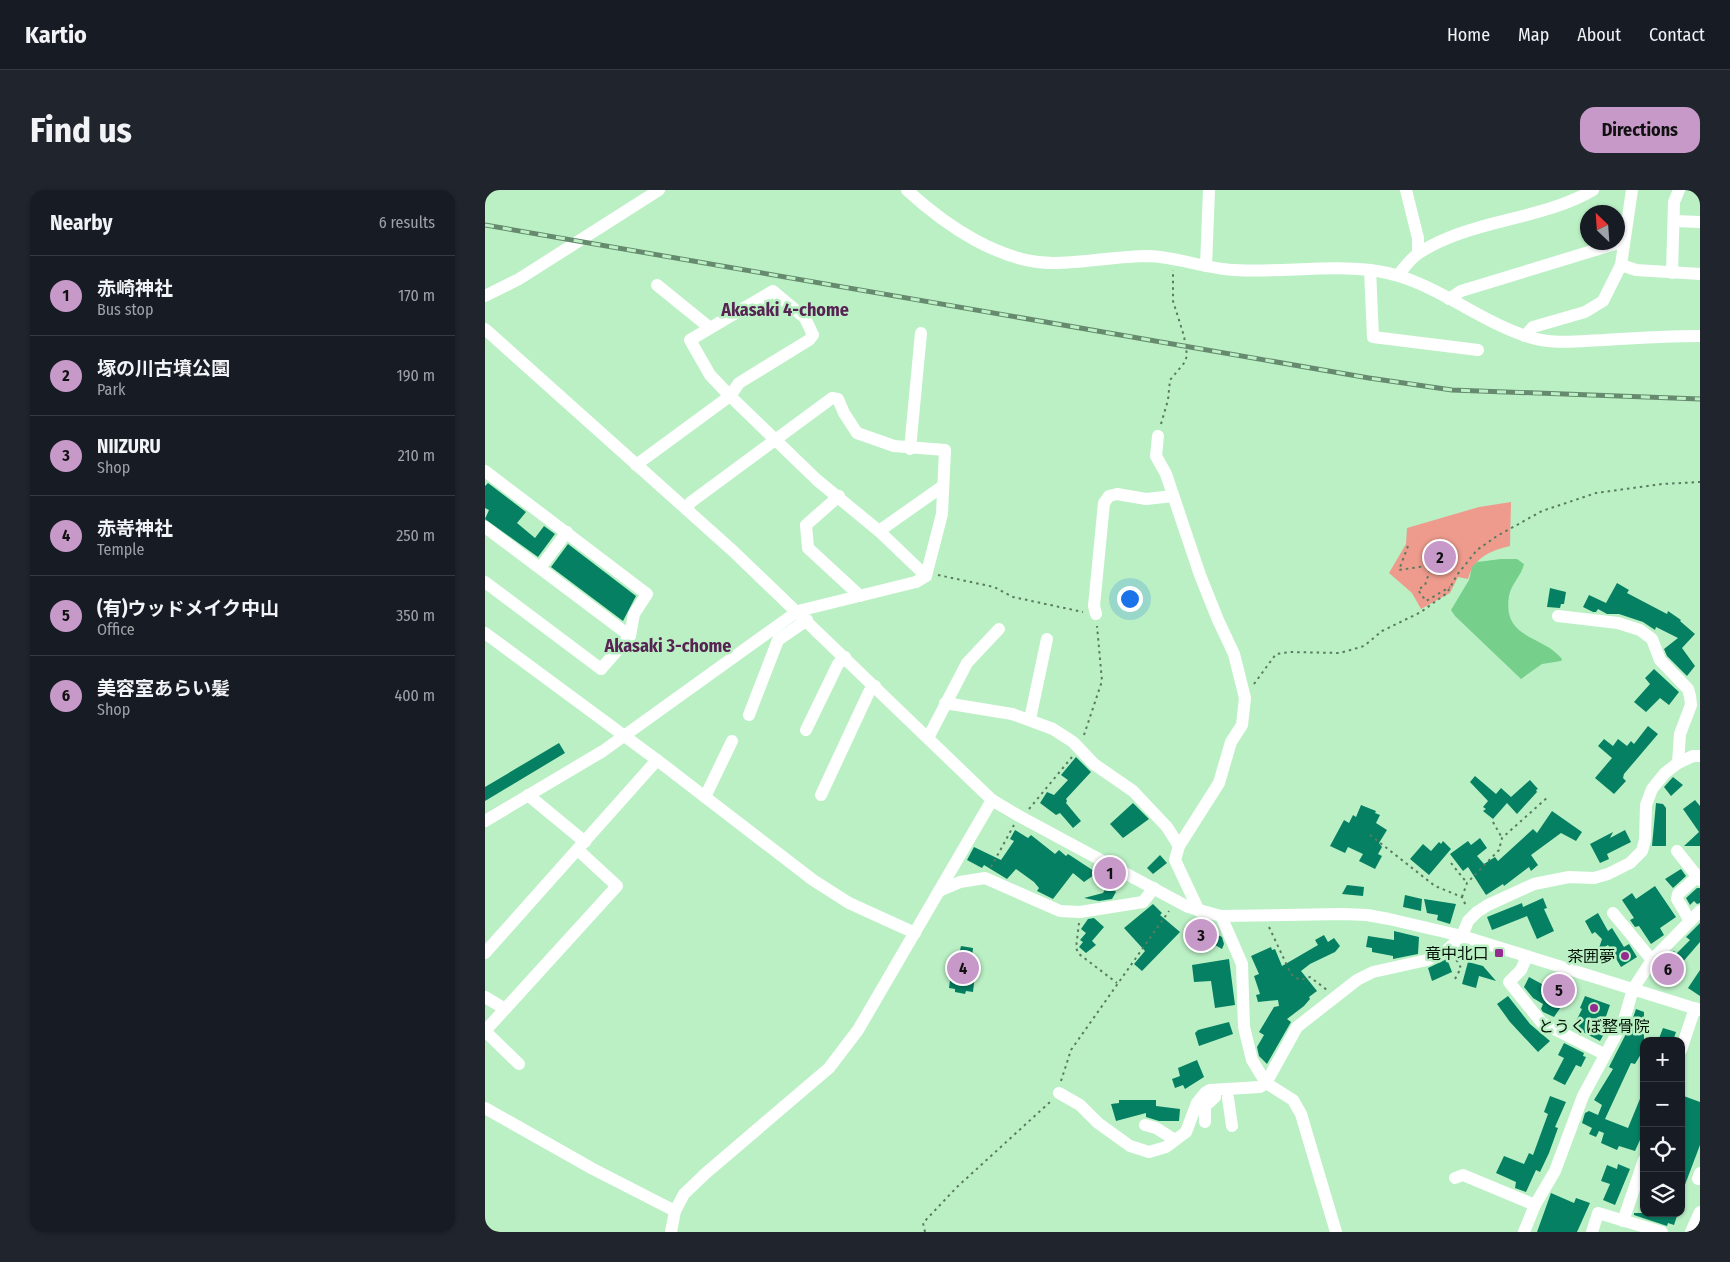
<!DOCTYPE html>
<html lang="en">
<head>
<meta charset="utf-8">
<style>
	:root { --surface:#171b24; --page:#20242c; --text:#f1f3f6; --muted:#9ea1a6; --line:#363941; --accent:#c799c8 }
	body { margin:0; font-family:"Fira Sans Condensed","Noto Sans JP",sans-serif; background:var(--page); color:var(--text) }
	.controls { position:absolute; right:15px; bottom:15px; display:grid; overflow:hidden; border-radius:10px; box-shadow:0 1px 4px #0004 }
	.controls button { width:45px; height:45px; display:grid; place-items:center; padding:0; border:0; border-bottom:1px solid var(--line); background:var(--surface); color:var(--text); font:25px sans-serif }
	.compass { position:absolute; left:1095px; top:15px; width:45px; height:45px; border-radius:50%; background:var(--surface); box-shadow:0 1px 4px #0004; rotate:335deg }
	.you { position:absolute; left:644px; top:408px; width:18px; height:18px; margin:-12px; border:4px solid #fff; border-radius:50%; background:#1a73e8; box-shadow:0 0 0 8px #1a73e833 }
	.badge { display:grid; place-items:center; width:32px; height:32px; border-radius:50%; background:var(--accent); color:#111; font-size:16px; font-weight:700 }
	.pin { position:absolute; translate:-50% -50%; border:2px solid #fff; box-shadow:0 1px 5px #0006 }
	.list { margin:0; padding:0; list-style:none }
	h2 { display:flex; justify-content:space-between; align-items:center; height:65px; margin:0; padding:0 20px; font-size:21px }
	h2 small { font-size:16px; font-weight:400; color:var(--muted) }
	.list li { display:grid; grid-template-columns:32px 1fr auto; gap:15px; align-items:center; box-sizing:border-box; height:80px; padding:0 20px; border-top:1px solid var(--line) }
	.list b { display:block; font-size:19px; white-space:nowrap }
	.list p { margin:0; font-size:16px; white-space:nowrap; color:var(--muted) }
	.list em { font-size:16px; font-style:normal; color:var(--muted) }
	.icon { flex:none; width:28px; height:28px; fill:none; stroke:currentColor; stroke-width:2; stroke-linecap:round; stroke-linejoin:round }
	.map { position:relative; flex:none; width:1215px; height:1042px; overflow:hidden; border-radius:15px }
	header { display:flex; align-items:center; gap:30px; box-sizing:border-box; height:70px; padding:0 25px; background:var(--surface); border-bottom:1px solid var(--line) }
	header strong { font-size:24px }
	nav { display:flex; gap:28px; margin-inline-start:auto; font-size:18px }
	.intro { display:flex; align-items:center; justify-content:space-between; box-sizing:border-box; height:120px; padding:0 30px }
	h1 { margin:0; font-size:35px }
	.button { padding:12px 22px; border-radius:15px; background:var(--accent); color:#111; font-size:18px; font-weight:700 }
	main { display:flex; gap:30px; padding:0 30px }
	aside { flex:1; background:var(--surface); border-radius:15px; box-shadow:0 1px 4px #0004 }
	.map>svg:first-child { display:block }
	.green { fill:#ee9b8d }
	.water { fill:#76d08b }
	.building { fill:#058063 }
	.lines { fill:none; stroke-linecap:round; stroke-linejoin:round }
	.path { stroke:#597b60; stroke-width:2; stroke-dasharray:2.5 4; stroke-linecap:butt }
	.minor { stroke:#fff; stroke-width:12 }
	.rail-casing { stroke:#668a6d; stroke-width:5 }
	.rail { stroke:#bbf0c5; stroke-width:3; stroke-dasharray:9; stroke-linecap:butt }
	.poi-dot { fill:#942b8f; stroke:#bbf0c5; stroke-width:2 }
	.labels { text-anchor:middle; dominant-baseline:central; stroke-width:5; stroke-linejoin:round; paint-order:stroke }
	.poi-label { font-size:16px; fill:#011205; stroke:#bbf0c5; text-anchor:end }
	.neighbourhood-label { font-size:18px; font-weight:bold; fill:#562352; stroke:#bbf0c5 }
</style>
</head>
<body>
<header>
<strong>Kartio</strong>
<nav><a>Home</a><a>Map</a><a>About</a><a>Contact</a></nav>
</header>
<div class="intro"><h1>Find us</h1><a class="button">Directions</a></div>
<main>
<aside>
<h2>Nearby<small>6 results</small></h2>
<ul class="list">
<li><span class="badge">1</span><div><b>赤崎神社</b><p>Bus stop</p></div><em>170 m</em></li>
<li><span class="badge">2</span><div><b>塚の川古墳公園</b><p>Park</p></div><em>190 m</em></li>
<li><span class="badge">3</span><div><b>NIIZURU</b><p>Shop</p></div><em>210 m</em></li>
<li><span class="badge">4</span><div><b>赤嵜神社</b><p>Temple</p></div><em>250 m</em></li>
<li><span class="badge">5</span><div><b>(有)ウッドメイク中山</b><p>Office</p></div><em>350 m</em></li>
<li><span class="badge">6</span><div><b>美容室あらい髪</b><p>Shop</p></div><em>400 m</em></li>
</ul>
</aside>
<div class="map">
<svg width="1215" height="1042" viewBox="0 0 1215 1042">
	<rect width="100%" height="100%" fill="#bbf0c5"/>
	<path class="green" d="M1026,312l-1,44c-21,5 -36,12 -42,33l-10,-2 -8,16 -29,16 -9,-16 -23,-20 17,-29 1,-16 72,-21z"/>
	<path class="water" d="M1016,369h16l7,5c-2,11 -13,20 -15,32 -7,44 35,39 53,63l-1,2 -19,3 -21,15 -66,-63 -4,-6 18,-30 3,-13 5,-5z"/>
	<g class="building">
		<path d="M3,293l38,29 -9,11 18,15 9,-12 11,8 -17,23 -53,-38 4,-9 -4,-2v-22z"/>
		<path d="M83,354l68,52 -13,25 -72,-54z"/>
		<path d="M1132,393l12,7 -2,3 40,21 1,-3 13,9 -1,1 15,13 -13,14 13,18 -8,10 -20,-20 -3,-7 14,-11 -22,-11 -1,3 -12,-8 -24,-8h-12l-9,-5 -2,3h-3l-10,-5 6,-12 17,8z"/>
		<path d="M1065,398l16,4 -2,12h-3l-1,4 -13,-1z"/>
		<path d="M1169,479l25,23 -10,13 -9,-7 -14,14 -12,-10 16,-18 -5,-6z"/>
		<path d="M1163,536l10,8 -34,40 -1,4 3,3 -12,13 -19,-16 17,-20 -14,-12 6,-7 9,7 5,-7 9,7 4,-5 3,3z"/>
		<path d="M74,553l6,10 -80,48v-14z"/>
		<path d="M591,567l15,15 -25,27 1,2 -1,2 15,18 -8,7 -13,-15 -4,2 -16,-12 7,-11 7,3 14,-15 -7,-5z"/>
		<path d="M990,586l21,18 5,-6 10,9 19,-17 8,9 -2,1 1,2 -20,22 -10,-11 -14,16 -10,-8 3,-2 -3,-2 5,-6 -18,-19z"/>
		<path d="M1188,587l10,8 -12,11 -7,-9z"/>
		<path d="M1210,610l5,6v40h-16l15,-14 -16,-23z"/>
		<path d="M648,613l16,16 -26,19 -13,-14z"/>
		<path d="M1171,613l7,1 3,4v38h-14z"/>
		<path d="M876,615l15,6 -1,2 5,2 -4,8 11,7 -8,13 3,4 -4,7 4,2 -7,13 -16,-8 4,-7 -15,-7 -3,6 -15,-7 14,-26 5,3 4,-8 3,2z"/>
		<path d="M1067,621l30,21 -6,9 -15,-8 -30,22 7,10 -7,6 -2,-4 -25,19 -1,-2 -17,11 -18,-28 -5,4 -13,-17 18,-13 3,4 9,-7 7,10 -10,8 7,8 11,-7 3,4 35,-32 4,4z"/>
		<path d="M530,640l13,8 3,-3 24,19 4,-4 7,6 2,-2 29,19 -13,9 -11,-9 -20,26 -16,-8 2,-3 -5,-6 -18,-13 -9,10 -23,-14 -2,3 -15,-8 7,-13 27,13 13,-19 -4,-2z"/>
		<path d="M1140,640l6,12 -24,12 2,5 -9,4 -10,-19 23,-12 -3,6z"/>
		<path d="M958,651l8,8 -22,26 -19,-16 13,-15 8,7 8,-9 2,2z"/>
		<path d="M675,665l7,8 -14,11 -6,-6z"/>
		<path d="M1196,679l5,7 -13,12 -8,-9z"/>
		<path d="M623,694l8,8 -4,7 -13,2 -15,-3 19,-5z"/>
		<path d="M862,695l17,2 -1,9 -21,-2z"/>
		<path d="M1170,696l21,31 -16,11 4,7 -13,9 -12,-18 -4,1 -5,-7 4,-2 -12,-18 10,-7 4,6z"/>
		<path d="M1212,698h3v15l-3,1 -3,-3 -4,4 -4,-7z"/>
		<path d="M920,705l17,4 -1,12 -18,-4z"/>
		<path d="M1058,708l4,10 -3,1 10,22 -17,8 -10,-23 -35,14 -5,-13 35,-14 1,4z"/>
		<path d="M939,709l32,5 -6,20 -13,-4 1,-5 -11,-2z"/>
		<path d="M668,714l9,9 -2,2 20,17 -38,39 -8,-7 11,-13 -21,-23z"/>
		<path d="M1113,723l10,18 4,-3 12,19 5,-3 8,13 -16,10 -13,-22 -10,6 4,-12 -7,-7 -3,2 -7,-13z"/>
		<path d="M609,728l10,9 -12,14 4,4 -10,8 -7,-6 4,-5 -3,-2 6,-7 -5,-4 7,-10z"/>
		<path d="M1215,733v19l-25,29 4,4 -9,10 -11,-11 10,-11 -4,-4 9,-8 2,3 14,-14 -4,-3z"/>
		<path d="M711,734l26,13 2,7 -2,5 -14,-8 -2,5 -17,-9z"/>
		<path d="M909,741l25,6 -1,17 -25,5v-3l-21,-4v-4l-6,-1 2,-11 26,4z"/>
		<path d="M839,745l4,7 6,-4 6,8 -5,6 -25,12 -9,7 16,20 -8,6 1,2 -6,7 -17,13 4,3 -24,42 -8,-8 -2,-9 7,-12 -5,-3 15,-25 5,-1 -1,-6 -20,2 -2,-7 4,-1 -6,-18 5,-2 -8,-18 20,-9 1,3 3,-1 7,17 36,-21 -3,-5z"/>
		<path d="M476,756l12,2 -3,26 5,1 -2,17 -7,-1 -1,3 -10,-2v-3l-6,-1 2,-16h4z"/>
		<path d="M744,769l6,46 -20,3 -4,-27 -17,1 -2,-17z"/>
		<path d="M962,769l5,13 -20,9 -4,-13z"/>
		<path d="M983,772l15,4 13,15 -17,-5 -3,12 -14,-4z"/>
		<path d="M1215,780v26l-12,-8z"/>
		<path d="M1044,787l22,12 2,-6 16,6 -6,15 -9,13 -11,-5 -2,-3 2,-5 -10,-6 -9,-11z"/>
		<path d="M1023,806l22,28 20,17 -12,11 -28,-30 -13,-18z"/>
		<path d="M1100,806l25,9 -6,17 5,3 -9,16 -19,-10 -1,2 -8,-4 10,-20 -2,-1z"/>
		<path d="M1151,819l8,3v37l-9,15 -4,-1 -26,56 23,9 16,-39v42l-9,20 -16,-5 -2,4 -16,-7 3,-10 -5,-2 -3,6 -7,-3 3,-6 -10,-5 3,-10 4,-2 9,4 4,-10 -8,-5 19,-31 -4,-2 22,-43z"/>
		<path d="M744,832l4,12 -34,12 -4,-13 3,-3z"/>
		<path d="M1178,838l13,4 -3,9h-15z"/>
		<path d="M1079,853l20,10 -1,3 3,1 -5,10 -5,-2 -11,20 -12,-6 11,-21 -6,-3z"/>
		<path d="M712,870l7,17 -19,12 -2,-4 -8,3 -3,-9 8,-3 -2,-8z"/>
		<path d="M1196,905l19,7v43l-17,45z"/>
		<path d="M1065,906l16,6 -11,25 3,1 -9,25 -9,19 -4,-2 -10,22 -11,-4 1,-6 -20,-9 8,-17 20,8 5,-11 4,2 15,-41 -4,-2z"/>
		<path d="M634,910h37v6l24,3 -1,12h-20l-13,-4v-4l-30,8 -5,-17 8,-1z"/>
		<path d="M1133,974l12,5 -15,36 -12,-5 7,-16 -9,-3 6,-16 10,4z"/>
		<path d="M1066,1003l23,10 2,-5 14,5 -13,29h-40z"/>
		<path d="M1149,1023h44l-4,12 -6,-2 -1,3 -33,-11z"/>
	</g>
	<g class="lines">
		<g class="path">
			<path d="M676,234l7,-24 2,-20 15,-18 2,-7 -3,-19 -11,-35v-31"/>
			<path d="M923,356l-9,24 27,-4 4,4 -5,15 -7,5 8,11 24,-14"/>
			<path d="M453,385l56,12 19,10 70,15"/>
			<path d="M769,494l22,-30 14,-2 50,1 24,-7 18,-15 39,-19 26,-19 10,-18 20,-25 20,-14 45,-25 54,-18 66,-9 38,-2"/>
			<path d="M599,545l18,-54 -5,-55"/>
			<path d="M544,619l43,-52"/>
			<path d="M1008,632l9,16"/>
			<path d="M885,645l65,51 27,11 4,9"/>
			<path d="M966,673l16,20"/>
			<path d="M506,677l23,-42"/>
			<path d="M977,707l5,-14 32,-33 3,-12 47,-42"/>
			<path d="M594,733l-3,25 3,6 38,29"/>
			<path d="M784,737l22,47 9,6 10,-3 17,13"/>
			<path d="M970,789l6,-11 -5,-9"/>
			<path d="M576,891l10,-31 98,-139"/>
			<path d="M440,1042l-2,-9 34,-36 93,-85"/>
		</g>
		<g class="minor">
			<path d="M422,0c38,35 93,73 146,73 32,0 63,-7 96,-7 29,1 57,13 86,14 47,3 95,-6 142,1 55,8 100,50 152,66 24,8 50,4 75,3 32,-2 64,-4 96,-4"/>
			<path d="M921,0l12,48v15"/>
			<path d="M1189,31l26,1"/>
			<path d="M1136,75l15,5 64,4"/>
			<path d="M721,76l3,-76"/>
			<path d="M885,80l3,67 105,13"/>
			<path d="M1187,83l2,-71 5,-12"/>
			<path d="M913,85c6,-7 13,-17 21,-22 52,-34 121,-32 174,-63"/>
			<path d="M172,95l53,43"/>
			<path d="M0,106l34,-17 140,-89"/>
			<path d="M964,109l12,-8 154,-47h9"/>
			<path d="M0,139l248,222 259,249 27,16 169,91 33,9 122,-2 24,1 22,4 73,17 238,74"/>
			<path d="M1040,146l8,-9 52,-15 18,-11 18,-36 11,-75"/>
			<path d="M673,246l-2,20 10,18 34,101 18,45 16,34 11,44 -3,27 -11,17 -12,41 -40,63 -4,14 24,51"/>
			<path d="M425,259l11,-116"/>
			<path d="M151,275l94,-69 9,-13 70,-43 4,-5 -8,-17 -32,-27 -83,49 20,35 20,21 87,84 62,51 47,45"/>
			<path d="M0,281l162,123 -13,20 -4,22 -29,33 -116,-87"/>
			<path d="M354,306l-33,29 2,23 52,48"/>
			<path d="M0,337l145,109"/>
			<path d="M394,341l64,-45"/>
			<path d="M55,378l27,-36"/>
			<path d="M611,424l-2,-8 10,-103 5,-7 8,-2 29,5 27,-3"/>
			<path d="M1073,426l60,7 22,7 12,9 8,21 28,29 2,7 1,9 -11,29 -2,29"/>
			<path d="M0,443l172,127 156,120 36,23 66,30"/>
			<path d="M460,513l67,11 41,15 20,13 21,22 39,27 34,36 12,19"/>
			<path d="M264,525l29,-75 29,-20"/>
			<path d="M545,529l17,-80"/>
			<path d="M321,540l32,-66 7,-7"/>
			<path d="M443,548l39,-75 32,-34"/>
			<path d="M43,605l57,47"/>
			<path d="M336,605l48,-103 6,-6"/>
			<path d="M220,607l27,-56"/>
			<path d="M0,631l118,-70 195,-140 118,-29 10,-6 16,-62 3,-64 -51,-4 -37,-13 -13,-20 -6,-14 -6,-1 -141,104 -5,7"/>
			<path d="M1192,661l23,29"/>
			<path d="M454,701l21,-9 25,-4 75,33 20,1 63,-10 11,-14"/>
			<path d="M1128,723l39,47"/>
			<path d="M736,726l21,48 2,63 8,33 14,23 27,17 8,14 35,118"/>
			<path d="M1205,731l-13,-22 1,-5 19,-17"/>
			<path d="M0,763l172,-193"/>
			<path d="M1042,766l-6,14 -12,12 33,41 62,31"/>
			<path d="M0,807l20,12"/>
			<path d="M0,841l132,-145 -39,-36"/>
			<path d="M0,841l34,33"/>
			<path d="M1196,860l14,-42"/>
			<path d="M574,903l21,12 18,18 32,23 19,6 17,-5 20,-15 11,-29 8,-10 5,-3 50,-3 6,-4 31,-56 60,-47 16,-8 54,-12 20,-10 15,-14 6,-15 9,-9 11,-7 46,-21 35,-7 25,1 14,-4 22,-11 12,-12 3,-11 1,-35 6,-16 13,-16 13,-10 15,-7h7"/>
			<path d="M743,908l4,28"/>
			<path d="M0,918l108,61 82,42"/>
			<path d="M720,932v-16l10,-9"/>
			<path d="M660,935l11,3 19,12"/>
			<path d="M970,988l8,-3 72,30"/>
			<path d="M1213,989l2,-6"/>
			<path d="M1138,1031l21,-61"/>
			<path d="M186,1042l4,-21 9,-17 22,-21 123,-105 29,-38 134,-230"/>
			<path d="M1039,1042l11,-27 20,-34 28,-75 41,-76 9,-31 19,-29 48,-49"/>
			<path d="M1107,1042l6,-19 64,19"/>
			<path d="M1206,1042l9,-20"/>
		</g>
		<defs>
			<path id="rail" d="M0,35l884,153 83,12 248,9"/>
		</defs>
		<use href="#rail" class="rail-casing"/>
		<use href="#rail" class="rail"/>
	</g>
	<g class="poi-dot">
		<rect x="1009" y="758" width="10" height="10" rx="2.5"/>
		<circle cx="1140" cy="766" r="5"/>
		<circle cx="1109" cy="818" r="5"/>
	</g>
	<g class="labels">
		<g class="poi-label">
			<text x="1004" y="763">竜中北口</text>
			<text x="1130" y="766">茶囲夢</text>
			<text x="1109" y="836" text-anchor="middle">とうくぼ整骨院</text>
		</g>
		<g class="neighbourhood-label">
			<text x="300" y="120">Akasaki 4-chome</text>
			<text x="183" y="456">Akasaki 3-chome</text>
		</g>
	</g>
</svg>
<div class="controls">
<button>+</button>
<button>−</button>
<button><svg class="icon" aria-label="locate" viewBox="0 0 24 24"><circle cx="12" cy="12" r="6"/><path d="M12 2v4M12 18v4M2 12h4M18 12h4"/></svg></button>
<button><svg class="icon" aria-label="layers" viewBox="0 0 24 24"><path d="M12 4l9 5-9 5-9-5zM3 14l9 5 9-5"/></svg></button>
</div>
<svg class="compass" viewBox="-18 -18 36 36"><path d="M0-13l5 13h-10z" fill="#e53935"/><path d="M0 13l5-13h-10z" fill="#9ea1a6"/></svg>
<div class="you"></div>
<div class="pin badge" style="left:625px;top:683px">1</div>
<div class="pin badge" style="left:955px;top:367px">2</div>
<div class="pin badge" style="left:716px;top:745px">3</div>
<div class="pin badge" style="left:478px;top:778px">4</div>
<div class="pin badge" style="left:1074px;top:800px">5</div>
<div class="pin badge" style="left:1183px;top:779px">6</div>
</div>
</main>
</body>
</html>
